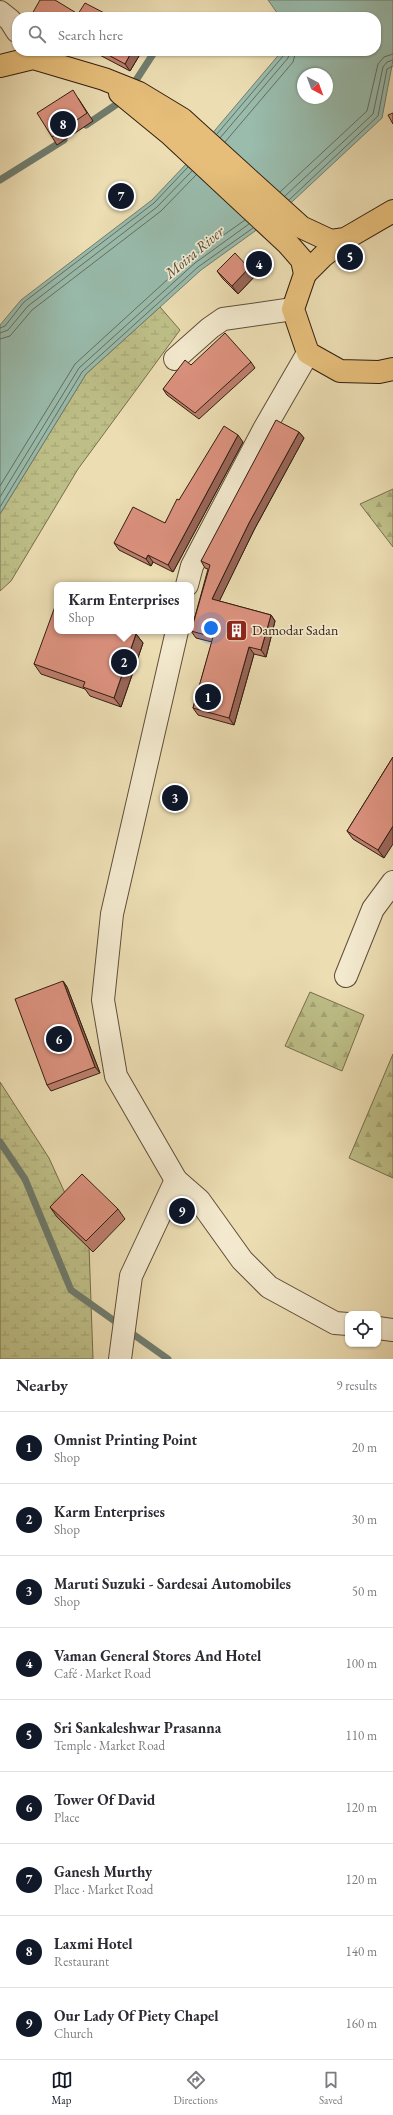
<!DOCTYPE html>
<html lang="en">
<head>
<meta charset="utf-8">
<style>
	:root { --surface:#fff; --page:#f7f7f7; --text:#2b2b33; --muted:#7c7c81; --line:#e1e1e2; --accent:#111827 }
	body { margin:0; font-family:"EB Garamond",serif; background:var(--page); color:var(--text) }
	.controls { position:absolute; right:12px; bottom:12px; display:grid; overflow:hidden; border-radius:8px; box-shadow:0 1px 3px #0004 }
	.controls button { width:36px; height:36px; display:grid; place-items:center; padding:0; border:0; border-bottom:1px solid var(--line); background:var(--surface); color:var(--text); font:20px sans-serif }
	.compass { position:absolute; left:297px; top:68px; width:36px; height:36px; border-radius:50%; background:var(--surface); box-shadow:0 1px 3px #0004; rotate:139deg }
	.you { position:absolute; left:211px; top:628px; width:14px; height:14px; margin:-10px; border:3px solid #fff; border-radius:50%; background:#1a73e8; box-shadow:0 0 0 6px #1a73e833 }
	.badge { display:grid; place-items:center; width:26px; height:26px; border-radius:50%; background:var(--accent); color:#fff; font-size:13px; font-weight:700 }
	.pin { position:absolute; translate:-50% -50%; border:2px solid #fff; box-shadow:0 1px 4px #0006 }
	.popup { position:absolute; left:54px; top:582px; width:140px; height:52px; box-sizing:border-box; display:grid; place-content:center; border-radius:8px; background:var(--surface); filter:drop-shadow(0 1px 3px #0005); font-size:13px; white-space:nowrap; color:var(--muted) }
	.popup b { font-size:15px; color:var(--text) }
	.popup::after { content:''; position:absolute; left:50%; top:100%; margin-left:-8px; border:8px solid transparent; border-top-color:var(--surface) }
	.list { margin:0; padding:0; list-style:none }
	h2 { display:flex; justify-content:space-between; align-items:center; height:52px; margin:0; padding:0 16px; font-size:17px }
	h2 small { font-size:13px; font-weight:400; color:var(--muted) }
	.list li { display:grid; grid-template-columns:26px 1fr auto; gap:12px; align-items:center; box-sizing:border-box; height:72px; padding:0 16px; border-top:1px solid var(--line) }
	.list b { display:block; font-size:15px; white-space:nowrap }
	.list p { margin:0; font-size:13px; white-space:nowrap; color:var(--muted) }
	.list em { font-size:13px; font-style:normal; color:var(--muted) }
	.icon { flex:none; width:22px; height:22px; fill:none; stroke:currentColor; stroke-width:2; stroke-linecap:round; stroke-linejoin:round }
	.map { position:relative; flex:none; width:393px; height:1359px; overflow:hidden }
	.search { position:absolute; background:var(--surface); box-shadow:0 1px 3px #0004; left:12px; right:12px; top:12px; height:44px; display:flex; align-items:center; gap:10px; box-sizing:border-box; padding:0 14px; border-radius:16px; color:var(--muted); font-size:15px }
	.sheet { height:700px; background:var(--surface) }
	nav { display:flex; justify-content:space-around; align-items:center; box-sizing:border-box; height:56px; border-top:1px solid var(--line); background:var(--surface); font-size:11px; color:var(--muted) }
	nav a { display:grid; justify-items:center; gap:2px }
	nav .on { color:var(--accent) }
	.map>svg:first-child { display:block }
	.forest { fill:url(#forest-firs); stroke:#786e4c }
	.wetland { fill:url(#wetland-marsh); stroke:#786e4c }
	.water { fill:#99bcad; stroke:#707d6e; fill-rule:evenodd }
	.lines { fill:none; stroke-linecap:round; stroke-linejoin:round }
	.shore { stroke:#666d5e; stroke-width:1 }
	.stream { stroke:#707d6e; stroke-width:7 }
	.minor-casing { stroke:#604e39; stroke-width:24 }
	.major-casing { stroke:#321e10; stroke-width:24 }
	.minor { stroke:#f3e9ce; stroke-width:22 }
	.major { stroke:#e6be7a; stroke-width:22 }
	.wall { fill:#bd7e6d; stroke:#321e10 }
	.shaded-wall { fill:#9a6659; stroke:#321e10 }
	.building { fill:#dc927f; stroke:#321e10 }
	.labels { text-anchor:middle; dominant-baseline:central; stroke-width:3.5; stroke-linejoin:round; paint-order:stroke }
	.poi-label { font-size:14px; fill:#321e10; stroke:#f3e9ce; text-anchor:start }
	.water-label { font-size:15px; font-style:italic; fill:#514d3f; stroke:#f3e9ce }
</style>
</head>
<body>
<div class="map">
<svg width="393" height="1359" viewBox="0 0 393 1359">
	<defs>
		<pattern id="forest-firs" width="22" height="20" patternUnits="userSpaceOnUse"><rect width="22" height="20" fill="#bebf88"/><path d="M5 1l3.5 6h-7zM16 11l3.5 6h-7z" fill="#a4a474"/></pattern>
		<pattern id="wetland-marsh" width="20" height="14" patternUnits="userSpaceOnUse"><rect width="20" height="14" fill="#bebf88"/><path d="M1 5h8M5 5V1M11 12h8M15 12V8" fill="none" stroke="#a4a474"/></pattern>
	</defs>
	<rect width="100%" height="100%" fill="#ecddb3"/>
	<filter id="stains"><feTurbulence type="fractalNoise" baseFrequency=".005" numOctaves="4"/><feColorMatrix values="0 0 0 0 .2 0 0 0 0 .09 0 0 0 0 .02 0 0 0 .5 -.17"/></filter>
	<radialGradient id="worn" r=".72"><stop offset=".6" stop-color="#630" stop-opacity="0"/><stop offset="1" stop-color="#630" stop-opacity=".3"/></radialGradient>
	<g class="forest">
		<path d="M393,489v58l-33,-43z"/>
		<path d="M310,992l54,23 -22,56 -57,-25z"/>
		<path d="M393,1054v124l-44,-20z"/>
	</g>
	<g class="wetland">
		<path d="M160,307l20,23 -102,139 -67,112 -11,10v-77l86,-140z"/>
		<path d="M0,1082l49,76 40,88 4,113h-93z"/>
	</g>
	<path class="water" d="M268,0h125v60l-11,58 -102,95 -79,57 -115,104 -86,140v-189l21,-25 131,-100 36,-38 94,-111h94v-34h-96zM303,74h24v24h-24z"/>
	<g class="lines">
		<g class="shore">
			<path d="M217,134l67,-79 1,-4"/>
			<path d="M220,138l68,-80 2,-7"/>
			<path d="M225,142l68,-80 3,-11"/>
			<path d="M280,192l87,-81 11,-47 6,-7 9,-3"/>
			<path d="M285,196l88,-82 10,-47 4,-5 6,-2"/>
			<path d="M289,200l89,-84 9,-47 6,-3"/>
			<path d="M0,328l5,-2 19,-24 130,-99 34,-36"/>
			<path d="M0,333l8,-3 20,-24 129,-99 35,-36"/>
			<path d="M0,339l10,-3 22,-26 129,-99 35,-36"/>
			<path d="M0,486l75,-122 116,-106 54,-38"/>
			<path d="M0,497l79,-129 116,-105 54,-39"/>
			<path d="M0,507l82,-135 116,-105 55,-39"/>
		</g>
		<g class="stream">
			<path d="M131,88l24,-37"/>
			<path d="M86,125l37,-25"/>
			<path d="M0,180l64,-40"/>
			<path d="M0,1142l25,37 46,111 97,69"/>
		</g>
		<defs>
			<g id="minor">
				<path d="M0,12l10,8 7,11"/>
				<path d="M175,359l35,-31 13,-9 70,-10"/>
				<path d="M187,585l5,-19 71,-135 45,-78"/>
				<path d="M177,631l-65,283 -9,86 13,76 60,104 23,20 43,60 27,27 66,36 13,1"/>
				<path d="M346,976l27,-67 20,-27"/>
				<path d="M378,1328l15,2"/>
				<path d="M120,1359l11,-83 45,-96"/>
			</g>
			<g id="major">
				<path d="M0,66l33,-8 71,21 35,14 43,26 119,108 30,14 14,-2 48,-28"/>
				<path d="M120,93l50,41 118,110 14,16 3,14 -12,35 15,44 32,18 39,1 14,-3"/>
				<path d="M305,274l18,-18 22,-17"/>
			</g>
		</defs>
		<use href="#minor" class="minor-casing"/>
		<use href="#major" class="major-casing"/>
		<use href="#minor" class="minor"/>
		<use href="#major" class="major"/>
	</g>
	<g class="wall">
		<path d="M92,51h50l-12,20z"/>
		<path d="M78,98l15,23 -36,24 -5,-8z"/>
		<path d="M217,271l38,5 -17,18 -15,-15z"/>
		<path d="M251,362l4,6 -56,51 -32,-24 -4,-6 28,-24z"/>
		<path d="M299,432l5,6 -50,92 -35,71 52,14 4,6 -9,36 -12,-3 -20,71 -36,-10 -5,-7 19,-66 -16,-4 -5,-7 17,-62 -3,-1 -4,-7z"/>
		<path d="M243,442l-70,130 -20,-10 -2,4 -32,-16 -5,-7 51,-20 14,-23z"/>
		<path d="M57,631l79,3 7,9 -22,64 -31,-11 -5,-7 -44,-15 -7,-10z"/>
		<path d="M393,757l-9,101 -31,-19 -6,-8z"/>
		<path d="M63,981l4,6 33,86 -49,18 -4,-6z"/>
		<path d="M50,1207l68,2 7,10 -32,33 -36,-35z"/>
	</g>
	<g class="shaded-wall">
		<path d="M132,51h10l-12,20 -5,-7z"/>
		<path d="M249,268l6,8 -17,18 -6,-8z"/>
		<path d="M299,432l5,6 -50,92 -37,76 -5,-7 37,-76z"/>
		<path d="M238,435l5,7 -70,130 -5,-7z"/>
		<path d="M148,555l5,7 -2,4 -5,-7z"/>
		<path d="M271,615l4,6 -9,36 -5,-7z"/>
		<path d="M136,634l7,9 -22,64 -7,-9z"/>
		<path d="M249,647l5,7 -20,71 -5,-7z"/>
		<path d="M393,826v18l-9,14 -6,-8z"/>
		<path d="M63,981l4,6 33,86 -5,-6z"/>
	</g>
	<g class="building">
		<path d="M40,0h15l23,14 7,-11 27,14h-74l-6,-3z"/>
		<path d="M101,51h31l-7,13z"/>
		<path d="M73,90l14,23 -35,24 -15,-24z"/>
		<path d="M393,113v11l-5,-9z"/>
		<path d="M235,253l14,15 -17,18 -15,-15z"/>
		<path d="M225,333l26,29 -56,51 -32,-24 22,-29 6,5z"/>
		<path d="M276,420l23,12 -50,91 -37,76 59,16 -10,35 -12,-3 -20,71 -36,-10 20,-71 -22,-6 19,-66 -9,-4z"/>
		<path d="M224,426l14,9 -70,130 -20,-10 -2,4 -32,-16 19,-36 32,16 12,-24 2,1z"/>
		<path d="M57,601v30h71l8,3 -22,64 -31,-11 2,-5 -51,-18z"/>
		<path d="M393,757v69l-15,24 -31,-19z"/>
		<path d="M63,981l32,86 -48,18 -32,-86z"/>
		<path d="M82,1174l36,35 -32,32 -36,-34z"/>
	</g>
	<defs>
		<symbol id="building-square" viewBox="-11 -11 22 22"><rect x="-9" y="-9" width="18" height="18" rx="4" fill="#8f2418" stroke="#f3e9ce"/><path d="M-4-6H4V6H1V3H-1V6H-4ZM-2.5-4.3h1.7v1.8h-1.7ZM.8-4.3h1.7v1.8H.8ZM-2.5-1h1.7V.8h-1.7ZM.8-1h1.7V.8H.8Z" fill="#fff"/></symbol>
	</defs>
	<g fill-rule="evenodd">
		<use href="#building-square" x="224" y="618" width="25" height="25"/>
	</g>
	<g class="labels">
		<g class="poi-label">
			<text x="252" y="630">Damodar Sadan</text>
		</g>
		<g class="water-label">
			<text transform="translate(194 252) rotate(-40)">Moira River</text>
		</g>
	</g>
	<rect width="100%" height="100%" filter="url(#stains)"/>
	<rect width="100%" height="100%" fill="url(#worn)"/>
</svg>
<div class="controls">
<button><svg class="icon" aria-label="locate" viewBox="0 0 24 24"><circle cx="12" cy="12" r="6"/><path d="M12 2v4M12 18v4M2 12h4M18 12h4"/></svg></button>
</div>
<svg class="compass" viewBox="-18 -18 36 36"><path d="M0-13l5 13h-10z" fill="#e53935"/><path d="M0 13l5-13h-10z" fill="#7c7c81"/></svg>
<div class="you"></div>
<div class="pin badge" style="left:208px;top:697px">1</div>
<div class="pin badge" style="left:124px;top:662px">2</div>
<div class="popup"><b>Karm Enterprises</b>Shop</div>
<div class="pin badge" style="left:175px;top:798px">3</div>
<div class="pin badge" style="left:259px;top:264px">4</div>
<div class="pin badge" style="left:350px;top:257px">5</div>
<div class="pin badge" style="left:59px;top:1039px">6</div>
<div class="pin badge" style="left:121px;top:196px">7</div>
<div class="pin badge" style="left:63px;top:124px">8</div>
<div class="pin badge" style="left:182px;top:1211px">9</div>
<div class="search"><svg class="icon" aria-label="search" viewBox="0 0 24 24"><circle cx="10" cy="10" r="6"/><path d="M15 15l6 6"/></svg>Search here</div>
</div>
<section class="sheet">
<h2>Nearby<small>9 results</small></h2>
<ul class="list">
<li><span class="badge">1</span><div><b>Omnist Printing Point</b><p>Shop</p></div><em>20 m</em></li>
<li><span class="badge">2</span><div><b>Karm Enterprises</b><p>Shop</p></div><em>30 m</em></li>
<li><span class="badge">3</span><div><b>Maruti Suzuki - Sardesai Automobiles</b><p>Shop</p></div><em>50 m</em></li>
<li><span class="badge">4</span><div><b>Vaman General Stores And Hotel</b><p>Café · Market Road</p></div><em>100 m</em></li>
<li><span class="badge">5</span><div><b>Sri Sankaleshwar Prasanna</b><p>Temple · Market Road</p></div><em>110 m</em></li>
<li><span class="badge">6</span><div><b>Tower Of David</b><p>Place</p></div><em>120 m</em></li>
<li><span class="badge">7</span><div><b>Ganesh Murthy</b><p>Place · Market Road</p></div><em>120 m</em></li>
<li><span class="badge">8</span><div><b>Laxmi Hotel</b><p>Restaurant</p></div><em>140 m</em></li>
<li><span class="badge">9</span><div><b>Our Lady Of Piety Chapel</b><p>Church</p></div><em>160 m</em></li>
</ul>
</section>
<nav>
<a class="on"><svg class="icon" aria-label="map" viewBox="0 0 24 24"><path d="M3 6l6-2 6 2 6-2v14l-6 2-6-2-6 2zM9 4v14M15 6v14"/></svg>Map</a>
<a><svg class="icon" aria-label="directions" viewBox="0 0 24 24"><path d="M12 3l9 9-9 9-9-9zM9 14v-3h6M13 9l2 2-2 2"/></svg>Directions</a>
<a><svg class="icon" aria-label="saved" viewBox="0 0 24 24"><path d="M7 4h10v16l-5-4-5 4z"/></svg>Saved</a>
</nav>
</body>
</html>
